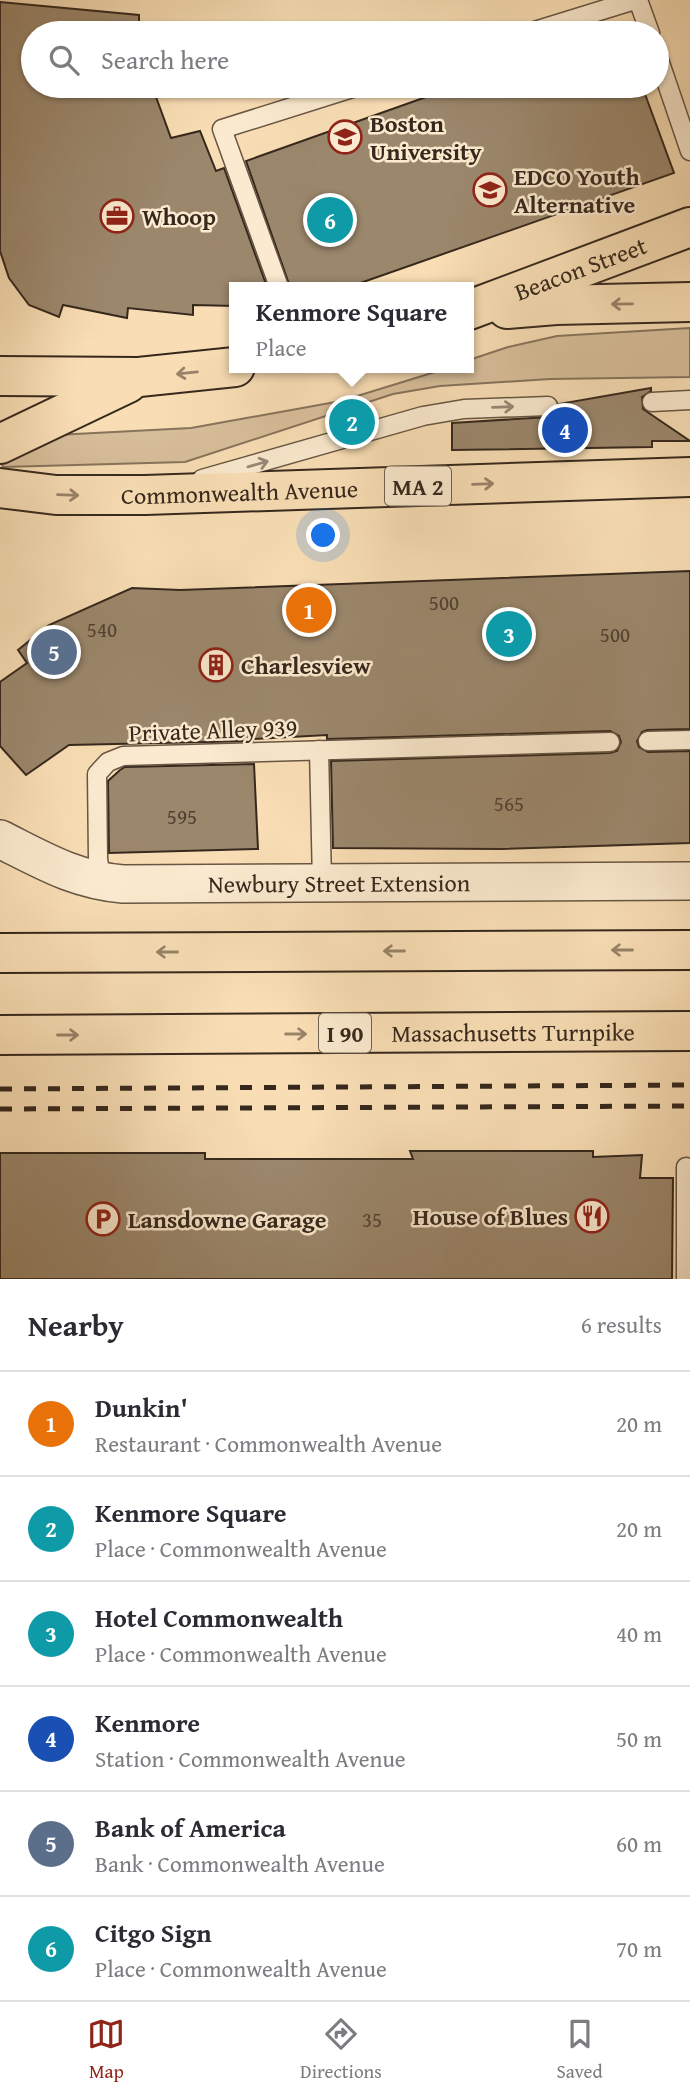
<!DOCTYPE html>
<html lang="en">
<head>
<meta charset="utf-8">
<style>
	:root { --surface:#fff; --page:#f2f2f3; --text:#2b2b33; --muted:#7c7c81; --line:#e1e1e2; --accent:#8f2418 }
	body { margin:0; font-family:"Gentium Book Plus",serif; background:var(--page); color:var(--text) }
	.you { position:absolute; left:324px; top:536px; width:24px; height:24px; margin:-18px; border:5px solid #fff; border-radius:50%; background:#1a73e8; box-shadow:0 0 0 10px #1a73e833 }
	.badge { display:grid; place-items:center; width:46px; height:46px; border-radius:50%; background:var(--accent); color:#fff; font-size:23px; font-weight:700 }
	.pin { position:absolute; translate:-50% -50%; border:4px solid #fff; box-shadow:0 2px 7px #0006 }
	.popup { position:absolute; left:229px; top:282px; width:245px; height:91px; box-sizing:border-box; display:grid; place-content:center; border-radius:0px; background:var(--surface); filter:drop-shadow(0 2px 5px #0005); font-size:23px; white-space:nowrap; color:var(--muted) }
	.popup b { font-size:26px; color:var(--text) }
	.popup::after { content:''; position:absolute; left:50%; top:100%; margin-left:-14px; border:14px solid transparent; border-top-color:var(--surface) }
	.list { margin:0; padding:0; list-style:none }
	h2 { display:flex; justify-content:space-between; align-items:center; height:91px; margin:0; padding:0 28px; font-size:30px }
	h2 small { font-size:23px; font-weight:400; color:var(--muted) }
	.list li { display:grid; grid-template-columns:46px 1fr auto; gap:21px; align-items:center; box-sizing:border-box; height:105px; padding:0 28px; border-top:2px solid var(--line) }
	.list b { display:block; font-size:26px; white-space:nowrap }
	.list p { margin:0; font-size:23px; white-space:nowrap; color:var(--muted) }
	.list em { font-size:23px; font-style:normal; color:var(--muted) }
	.icon { flex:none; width:38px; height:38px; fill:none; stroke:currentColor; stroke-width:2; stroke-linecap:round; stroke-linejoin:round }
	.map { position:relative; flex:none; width:690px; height:1279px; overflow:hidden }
	.search { position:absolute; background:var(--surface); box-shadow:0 2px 5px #0004; left:21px; right:21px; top:21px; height:77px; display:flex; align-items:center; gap:18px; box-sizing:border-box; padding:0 24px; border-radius:38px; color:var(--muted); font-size:26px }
	.sheet { height:721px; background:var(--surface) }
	nav { display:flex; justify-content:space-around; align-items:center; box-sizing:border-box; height:98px; border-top:2px solid var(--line); background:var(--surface); font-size:19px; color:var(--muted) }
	nav a { display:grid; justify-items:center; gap:4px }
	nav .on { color:var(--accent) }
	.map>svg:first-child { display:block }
	.green { fill:#d8bf9b; stroke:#87745c; stroke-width:2 }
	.building { fill:#9b876c; stroke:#36281d; stroke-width:2 }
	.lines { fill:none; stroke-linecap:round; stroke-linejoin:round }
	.lane-casing { stroke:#675643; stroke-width:21 }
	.street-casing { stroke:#675643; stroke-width:40 }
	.primary-casing { stroke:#36281d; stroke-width:42 }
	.highway-casing { stroke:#36281d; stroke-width:42 }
	.lane { stroke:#fbeacf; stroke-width:18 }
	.street { stroke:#fbeacf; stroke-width:37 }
	.primary { stroke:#f9deb5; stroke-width:38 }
	.highway { stroke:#f9deb5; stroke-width:38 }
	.rail { stroke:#36281d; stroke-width:5; stroke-dasharray:12 12; stroke-linecap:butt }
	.oneway { stroke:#988369 }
	.oneway2 { stroke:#988976 }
	.labels { text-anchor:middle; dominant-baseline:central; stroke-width:5; stroke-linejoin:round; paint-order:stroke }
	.number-label { font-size:21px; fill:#4f4031 }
	.shield { fill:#fbeacf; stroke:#716252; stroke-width:2 }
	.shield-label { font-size:23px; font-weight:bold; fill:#36281d }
	.poi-label { font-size:24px; font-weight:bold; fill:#36281d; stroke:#fbeacf; text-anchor:start }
	.street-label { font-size:24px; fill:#36281d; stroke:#fbeacf }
</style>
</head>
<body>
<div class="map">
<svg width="690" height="1279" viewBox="0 0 690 1279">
	<rect width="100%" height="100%" fill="#f9deb5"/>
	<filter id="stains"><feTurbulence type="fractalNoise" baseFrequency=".00286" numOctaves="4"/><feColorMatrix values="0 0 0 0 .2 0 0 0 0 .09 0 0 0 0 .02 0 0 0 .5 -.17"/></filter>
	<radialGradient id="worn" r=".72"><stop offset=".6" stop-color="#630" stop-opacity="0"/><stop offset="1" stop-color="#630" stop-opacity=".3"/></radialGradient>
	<path class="green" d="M690,328v49l-140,2 -110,7 -47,8 -208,68 -182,5 -2,-6 55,-26 135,-7 150,-27 107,-33h21v-8l39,-13 49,-11z"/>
	<g class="building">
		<path d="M0,2l139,13v18h-106v53h119l19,52 29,-7 16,40 8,-3 43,119h-32v19l-42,-1v10l-65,-7 -1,10 -64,-13 -4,12 -30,-12 -20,-27 -9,-27z"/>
		<path d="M457,86h185l32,87 -325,114h-59l-44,-126z"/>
		<path d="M651,388v3l-9,6 1,12 47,32h-38v6l-200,3v-27l96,-6 10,-5 1,-8z"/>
		<path d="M690,571v158l-43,1 -5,2 -5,9 2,6 9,5 42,-1v92l-189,6 -168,-1 -2,-87 279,-8 7,-2 4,-9 -2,-6 -9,-5 -283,8v-4l-74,4v2l-184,4 -43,30 -26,-29v-64l27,-19 -9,-13 31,-25 83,-37 48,2z"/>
		<path d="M254,764l4,85 -149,4 -1,-72 12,-11 5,-3z"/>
		<path d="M410,1151h183v6l49,-2 -2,23h33l-1,101h-672v-126h205v6h208z"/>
	</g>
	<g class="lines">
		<defs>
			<g id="lane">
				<path d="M638,0l12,33"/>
				<path d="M528,33l107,-33"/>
				<path d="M657,54l33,97"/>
				<path d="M279,287l-57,-158 137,-43"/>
				<path d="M652,402l38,-2"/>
				<path d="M202,479l221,-63 41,-7 84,-3"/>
				<path d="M648,741l42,-1"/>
				<path d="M319,750l3,132"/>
				<path d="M101,882l-3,-24 -1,-84 11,-12 15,-6 487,-14"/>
				<path d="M686,1279v-112"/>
			</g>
			<g id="street">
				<path id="s1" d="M0,839c42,21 75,41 123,45l567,-3"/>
			</g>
			<g id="primary">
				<path d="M507,309l49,-4 134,-3"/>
				<path id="s2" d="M469,310l221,-83"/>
				<path d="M0,376l139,1 96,-10"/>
				<path d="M0,444l128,-61"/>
				<path id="s3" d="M0,488l56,7h89l545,-18"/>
			</g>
			<g id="highway">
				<path d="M0,953l690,-3"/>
				<path id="s4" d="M0,1035l690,-4"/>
			</g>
		</defs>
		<use href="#lane" class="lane-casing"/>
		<use href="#street" class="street-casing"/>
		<use href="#primary" class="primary-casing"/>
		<use href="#highway" class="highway-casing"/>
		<use href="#lane" class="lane"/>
		<use href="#street" class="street"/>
		<use href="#primary" class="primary"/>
		<use href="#highway" class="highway"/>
		<g class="rail">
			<path d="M0,1089l690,-4"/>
			<path d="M0,1109l690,-3"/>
		</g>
	</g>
	<defs><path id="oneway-shaft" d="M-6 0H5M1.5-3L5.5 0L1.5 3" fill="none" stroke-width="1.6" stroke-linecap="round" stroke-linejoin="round" transform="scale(1.75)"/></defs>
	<g class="oneway">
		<use href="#oneway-shaft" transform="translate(622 304) rotate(179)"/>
		<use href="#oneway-shaft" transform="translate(187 373) rotate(174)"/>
		<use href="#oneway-shaft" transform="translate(483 484) rotate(-2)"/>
		<use href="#oneway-shaft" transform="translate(68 495) rotate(2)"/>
		<use href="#oneway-shaft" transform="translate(622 950) rotate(180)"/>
		<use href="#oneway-shaft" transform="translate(394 951) rotate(180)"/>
		<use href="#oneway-shaft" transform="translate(167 952) rotate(180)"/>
		<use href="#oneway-shaft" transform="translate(296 1034)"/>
		<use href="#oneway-shaft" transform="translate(68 1035)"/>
	</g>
	<g class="oneway2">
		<use href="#oneway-shaft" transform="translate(503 407) rotate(-2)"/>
		<use href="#oneway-shaft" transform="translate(258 464) rotate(-16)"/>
	</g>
	<defs>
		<symbol id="university-ring" viewBox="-11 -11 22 22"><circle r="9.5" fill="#fbeacf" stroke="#8f2418" stroke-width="1.5"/><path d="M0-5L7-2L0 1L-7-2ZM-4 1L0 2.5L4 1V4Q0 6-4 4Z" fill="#8f2418"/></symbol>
		<symbol id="school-ring" viewBox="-11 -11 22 22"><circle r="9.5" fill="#fbeacf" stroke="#8f2418" stroke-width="1.5"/><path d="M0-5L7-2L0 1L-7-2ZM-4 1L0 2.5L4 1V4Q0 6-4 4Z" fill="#8f2418"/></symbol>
		<symbol id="office-ring" viewBox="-11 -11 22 22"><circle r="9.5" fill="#fbeacf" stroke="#8f2418" stroke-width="1.5"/><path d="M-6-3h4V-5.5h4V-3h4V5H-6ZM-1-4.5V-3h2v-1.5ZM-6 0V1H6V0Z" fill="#8f2418"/></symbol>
		<symbol id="building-ring" viewBox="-11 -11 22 22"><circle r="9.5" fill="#fbeacf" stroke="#8f2418" stroke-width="1.5"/><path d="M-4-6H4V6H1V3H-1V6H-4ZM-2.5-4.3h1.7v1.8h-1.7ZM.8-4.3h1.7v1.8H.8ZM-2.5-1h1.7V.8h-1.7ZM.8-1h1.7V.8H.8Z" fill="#8f2418"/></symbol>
		<symbol id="restaurant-ring" viewBox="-11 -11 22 22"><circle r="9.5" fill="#fbeacf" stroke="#8f2418" stroke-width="1.5"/><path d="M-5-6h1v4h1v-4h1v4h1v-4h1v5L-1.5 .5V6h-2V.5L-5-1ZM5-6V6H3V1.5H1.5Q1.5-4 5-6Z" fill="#8f2418"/></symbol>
		<symbol id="parking-ring" viewBox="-11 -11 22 22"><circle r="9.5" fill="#fbeacf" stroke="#8f2418" stroke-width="1.5"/><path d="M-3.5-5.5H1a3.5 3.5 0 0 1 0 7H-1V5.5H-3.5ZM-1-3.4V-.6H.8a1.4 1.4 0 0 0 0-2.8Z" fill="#8f2418"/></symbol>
	</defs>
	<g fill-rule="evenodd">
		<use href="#university-ring" x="326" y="118" width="38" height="38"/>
		<use href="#school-ring" x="471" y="171" width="38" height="38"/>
		<use href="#office-ring" x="98" y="197" width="38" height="38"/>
		<use href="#building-ring" x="197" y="646" width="38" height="38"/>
		<use href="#restaurant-ring" x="573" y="1197" width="38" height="38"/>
		<use href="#parking-ring" x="84" y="1200" width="38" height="38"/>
	</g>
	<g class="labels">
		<g class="number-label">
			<text x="444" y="602">500</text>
			<text x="102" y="629">540</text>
			<text x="615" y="634">500</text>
			<text x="509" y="803">565</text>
			<text x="182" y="816">595</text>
			<text x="372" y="1219">35</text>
		</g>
		<g class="shield">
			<rect x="385" y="466.5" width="66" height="39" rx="5"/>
			<rect x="319" y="1013.5" width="52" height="39" rx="5"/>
		</g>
		<g class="shield-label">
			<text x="418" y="486">MA 2</text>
			<text x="345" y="1033">I 90</text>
		</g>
		<g class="poi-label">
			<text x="370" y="123">Boston<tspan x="370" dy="28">University</tspan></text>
			<text x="514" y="176">EDCO Youth<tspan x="514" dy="28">Alternative</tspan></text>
			<text x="142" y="216">Whoop</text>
			<text x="241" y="665">Charlesview</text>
			<text x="568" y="1216" text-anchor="end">House of Blues</text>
			<text x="128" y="1219">Lansdowne Garage</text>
		</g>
		<g class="street-label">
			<text stroke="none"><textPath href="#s2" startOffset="119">Beacon Street</textPath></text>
			<text stroke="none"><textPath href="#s3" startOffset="240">Commonwealth Avenue</textPath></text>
			<text transform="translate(213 730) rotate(-2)">Private Alley 939</text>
			<text stroke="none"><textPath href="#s1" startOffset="348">Newbury Street Extension</textPath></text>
			<text stroke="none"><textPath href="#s4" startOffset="513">Massachusetts Turnpike</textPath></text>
		</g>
	</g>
	<rect width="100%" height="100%" filter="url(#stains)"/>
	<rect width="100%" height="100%" fill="url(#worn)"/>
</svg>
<div class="you"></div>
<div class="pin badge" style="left:309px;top:610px;background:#e8710a">1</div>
<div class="pin badge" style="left:352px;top:422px;background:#0f9aa8">2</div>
<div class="popup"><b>Kenmore Square</b>Place</div>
<div class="pin badge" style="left:509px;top:634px;background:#0f9aa8">3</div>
<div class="pin badge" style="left:565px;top:430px;background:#1a4fb4">4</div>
<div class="pin badge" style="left:54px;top:652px;background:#5c6f8a">5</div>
<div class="pin badge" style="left:330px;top:220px;background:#0f9aa8">6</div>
<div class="search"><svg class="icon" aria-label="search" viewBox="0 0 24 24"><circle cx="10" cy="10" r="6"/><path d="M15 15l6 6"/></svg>Search here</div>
</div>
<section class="sheet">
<h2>Nearby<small>6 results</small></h2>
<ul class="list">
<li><span class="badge" style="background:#e8710a">1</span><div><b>Dunkin'</b><p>Restaurant · Commonwealth Avenue</p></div><em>20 m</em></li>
<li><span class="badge" style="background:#0f9aa8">2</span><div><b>Kenmore Square</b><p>Place · Commonwealth Avenue</p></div><em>20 m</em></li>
<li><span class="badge" style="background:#0f9aa8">3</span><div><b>Hotel Commonwealth</b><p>Place · Commonwealth Avenue</p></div><em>40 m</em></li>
<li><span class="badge" style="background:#1a4fb4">4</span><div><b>Kenmore</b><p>Station · Commonwealth Avenue</p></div><em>50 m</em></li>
<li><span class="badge" style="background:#5c6f8a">5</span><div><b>Bank of America</b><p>Bank · Commonwealth Avenue</p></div><em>60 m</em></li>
<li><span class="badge" style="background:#0f9aa8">6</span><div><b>Citgo Sign</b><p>Place · Commonwealth Avenue</p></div><em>70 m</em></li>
</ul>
</section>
<nav>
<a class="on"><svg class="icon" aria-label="map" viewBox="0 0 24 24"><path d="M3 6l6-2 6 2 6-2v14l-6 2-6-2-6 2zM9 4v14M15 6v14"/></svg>Map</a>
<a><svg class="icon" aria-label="directions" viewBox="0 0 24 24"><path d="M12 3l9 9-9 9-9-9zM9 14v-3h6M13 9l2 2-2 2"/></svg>Directions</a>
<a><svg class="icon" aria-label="saved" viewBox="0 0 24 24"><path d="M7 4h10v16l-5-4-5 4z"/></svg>Saved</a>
</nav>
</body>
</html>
